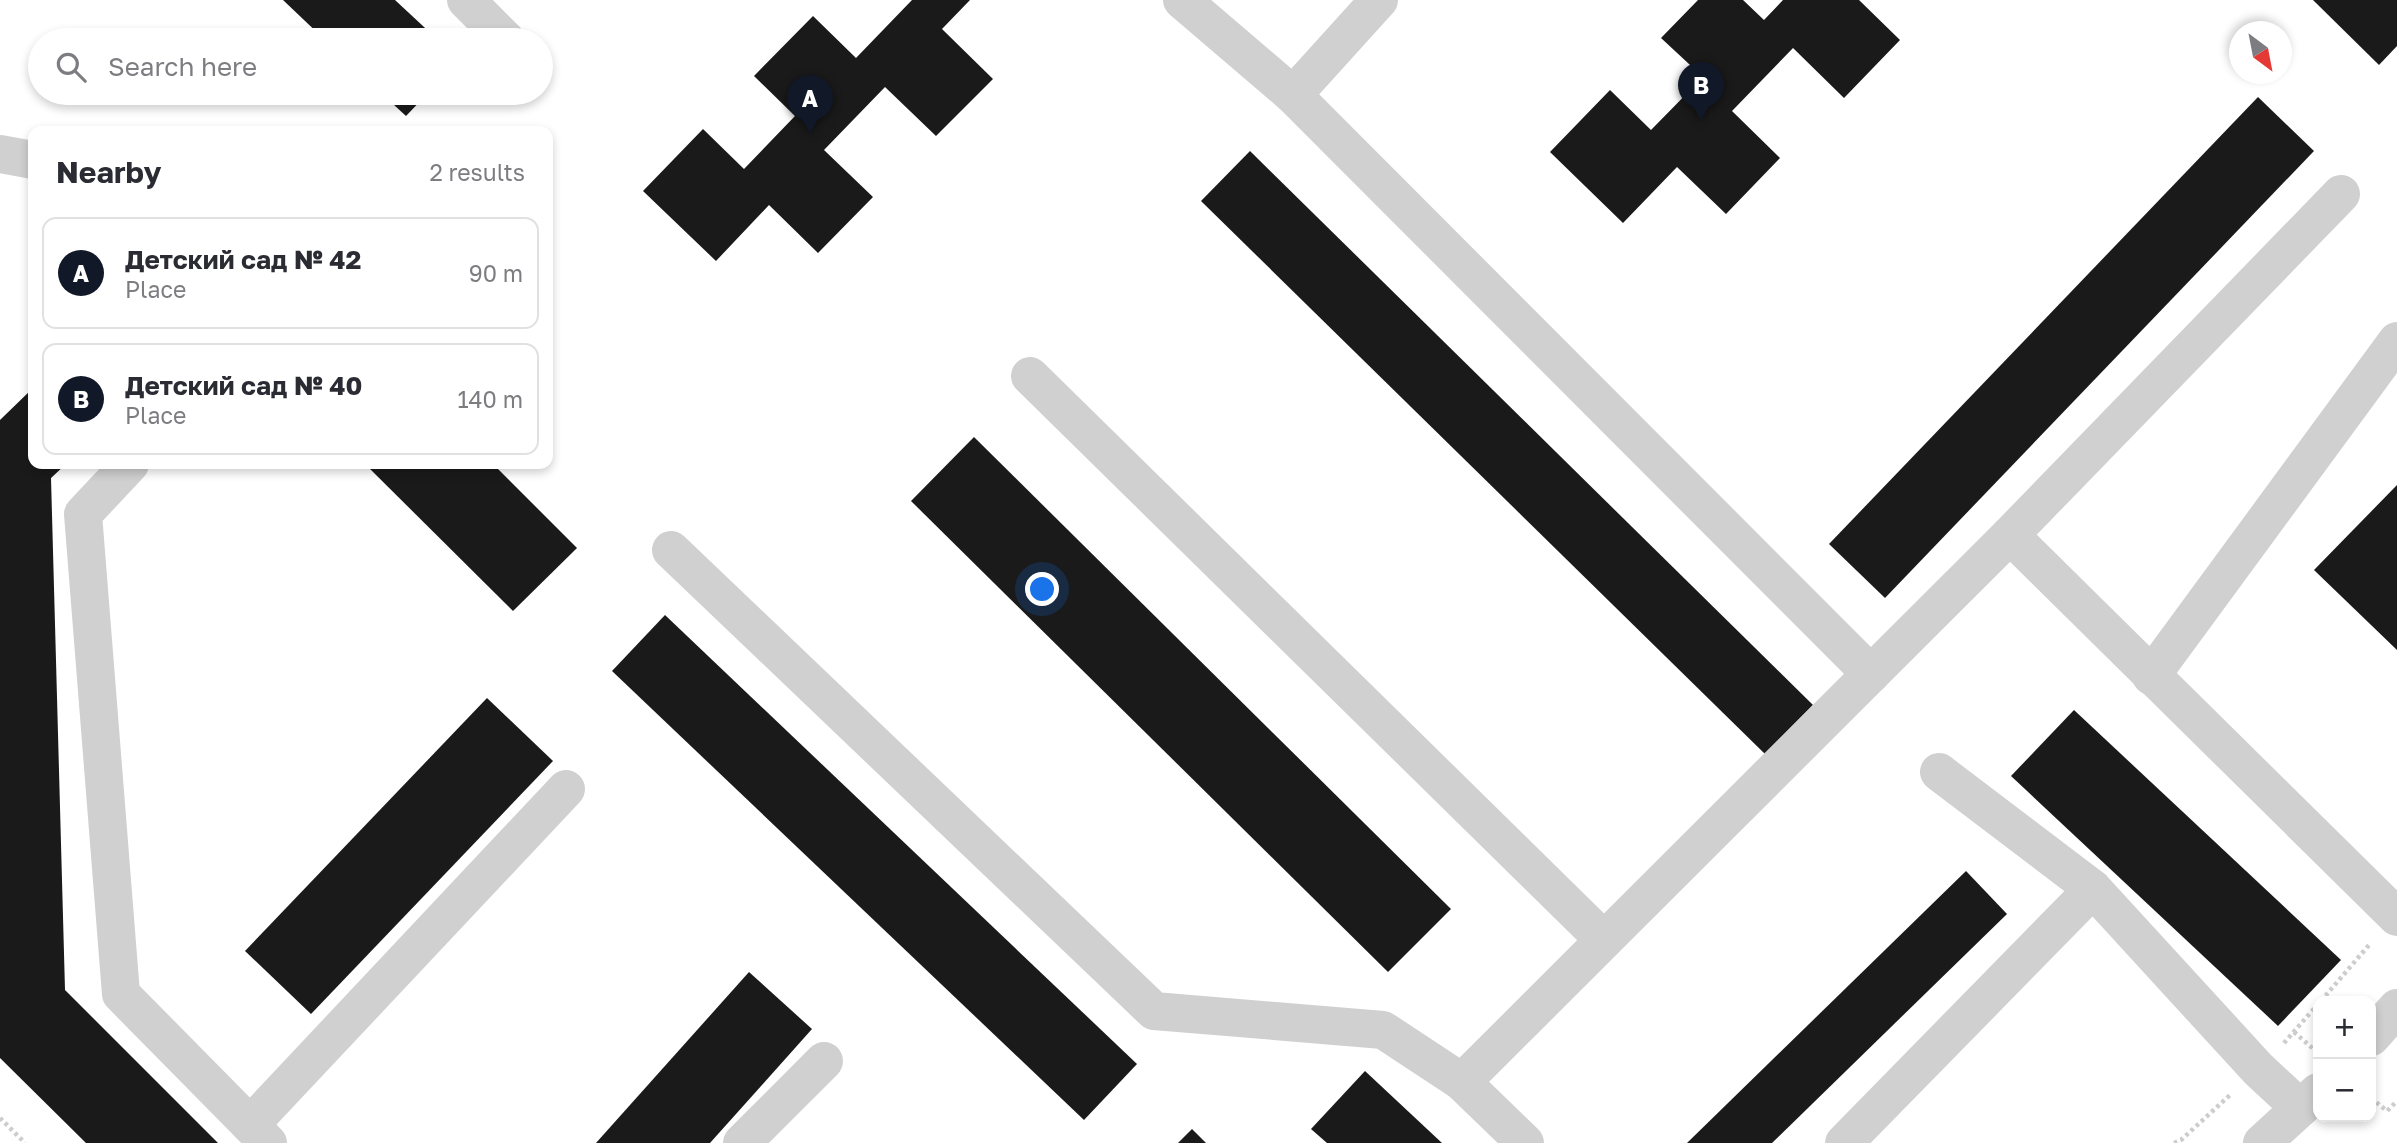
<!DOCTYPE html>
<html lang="en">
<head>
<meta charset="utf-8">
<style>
	:root { --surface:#fff; --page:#f7f7f7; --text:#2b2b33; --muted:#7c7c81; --line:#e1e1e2; --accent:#111827 }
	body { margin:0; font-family:"Golos Text",sans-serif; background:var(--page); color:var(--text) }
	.controls { position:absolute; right:21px; bottom:21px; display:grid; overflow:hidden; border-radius:14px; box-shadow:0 4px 10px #0003 }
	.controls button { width:63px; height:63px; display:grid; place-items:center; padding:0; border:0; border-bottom:2px solid var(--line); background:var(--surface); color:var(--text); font:35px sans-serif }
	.compass { position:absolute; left:2229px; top:21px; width:63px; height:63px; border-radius:50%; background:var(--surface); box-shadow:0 4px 10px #0003; rotate:148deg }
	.you { position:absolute; left:1043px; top:590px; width:24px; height:24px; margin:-18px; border:5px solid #fff; border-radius:50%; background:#1a73e8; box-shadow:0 0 0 10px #1a73e833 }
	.badge { display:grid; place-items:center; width:46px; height:46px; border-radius:50%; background:var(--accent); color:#fff; font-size:23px; font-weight:700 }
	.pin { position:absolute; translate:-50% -58px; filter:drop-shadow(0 2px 4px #0008) }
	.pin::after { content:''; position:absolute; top:37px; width:24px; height:21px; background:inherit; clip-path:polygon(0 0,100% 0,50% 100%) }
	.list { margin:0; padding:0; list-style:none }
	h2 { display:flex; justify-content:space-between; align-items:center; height:91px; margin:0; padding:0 28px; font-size:30px }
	h2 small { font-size:23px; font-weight:400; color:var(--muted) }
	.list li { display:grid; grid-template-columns:46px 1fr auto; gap:21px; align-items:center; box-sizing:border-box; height:112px; margin:0 14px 14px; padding:0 14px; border:2px solid var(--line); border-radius:14px }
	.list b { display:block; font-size:26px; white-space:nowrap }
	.list p { margin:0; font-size:23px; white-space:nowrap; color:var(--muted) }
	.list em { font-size:23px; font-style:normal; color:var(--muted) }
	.icon { flex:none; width:38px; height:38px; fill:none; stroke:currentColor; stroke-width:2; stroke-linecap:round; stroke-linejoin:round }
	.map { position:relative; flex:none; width:2397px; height:1143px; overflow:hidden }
	.search { position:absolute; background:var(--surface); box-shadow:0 4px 10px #0003; left:28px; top:28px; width:525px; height:77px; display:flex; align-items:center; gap:18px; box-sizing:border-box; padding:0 24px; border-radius:38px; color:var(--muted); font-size:26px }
	.panel { position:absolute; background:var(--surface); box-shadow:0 4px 10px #0003; left:28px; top:126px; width:525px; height:343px; border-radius:14px }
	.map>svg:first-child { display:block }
	.building { fill:#1a1a1a }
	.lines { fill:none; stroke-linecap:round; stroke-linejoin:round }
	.path { stroke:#cdcdcd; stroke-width:4.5; stroke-dasharray:3.5 3.5; stroke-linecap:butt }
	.minor { stroke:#d0d0d0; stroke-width:38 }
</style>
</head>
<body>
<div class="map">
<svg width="2397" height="1143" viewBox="0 0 2397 1143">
	<rect width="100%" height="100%" fill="#fff"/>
	<g class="building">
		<path d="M283,0h112l43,40h-113z"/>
		<path d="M912,0h58l-28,29 51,50 -57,57 -51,-49 -61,63 49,47 -55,56 -49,-48 -53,56 -73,-70 60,-62 41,40 51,-53 -41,-40 59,-60 43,42z"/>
		<path d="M1698,0h45l21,20 19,-20h76l41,40 -56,58 -51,-50 -61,63 48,47 -54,56 -49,-47 -54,56 -73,-71 60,-62 41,40 52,-53 -42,-39z"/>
		<path d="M2313,0h84v46l-18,19z"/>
		<path d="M381,93h47l-22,23z"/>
		<path d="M2258,97l56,54 -429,447 -56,-54z"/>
		<path d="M1250,151l563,554 -48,49 -564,-553z"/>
		<path d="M33,388v76h33l-15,14 14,512 153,153h-132l-86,-85v-638z"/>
		<path d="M974,437l477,472 -63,63 -477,-471z"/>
		<path d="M365,464h128l84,84 -64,63z"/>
		<path d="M2397,485v165l-83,-80z"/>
		<path d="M665,615l472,449 -53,56 -472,-449z"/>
		<path d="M487,698l66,63 -242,253 -66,-63z"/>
		<path d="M2074,710l267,250 -63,66 -267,-250z"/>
		<path d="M1966,871l41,43 -235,229h-85z"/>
		<path d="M749,972l63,57 -102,114h-114z"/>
		<path d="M1365,1071l77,72h-115l-16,-14z"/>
		<path d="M1192,1129l14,14h-28z"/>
	</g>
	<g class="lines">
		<g class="path">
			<path d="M2321,1001l48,-56"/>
			<path d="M2294,1032l24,21"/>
			<path d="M2284,1043l34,-39"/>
			<path d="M2371,1098l16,13 10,-10"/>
			<path d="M0,1118l25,25"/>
			<path d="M2174,1143l7,-3 49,-45"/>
		</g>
		<g class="minor">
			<path d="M466,0l40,40"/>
			<path d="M1182,0l111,95 578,579"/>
			<path d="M1293,95l86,-95"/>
			<path d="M0,154l33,6"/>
			<path d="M2341,194l-331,341 387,382"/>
			<path d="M1030,376l574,564"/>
			<path d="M130,464l-47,50 38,480 147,149"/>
			<path d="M671,550l483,461 229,19 79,52 63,61"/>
			<path d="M2151,676l246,-335"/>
			<path d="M1939,772l154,117 165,180 42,39"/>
			<path d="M2371,1037l26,-29"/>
			<path d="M1462,1082l548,-547"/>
			<path d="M250,1125l316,-336"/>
			<path d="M742,1143l82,-82"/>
			<path d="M1844,1143l249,-254"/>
			<path d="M2262,1143l56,-51"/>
		</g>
	</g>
</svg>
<div class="controls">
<button>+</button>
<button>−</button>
</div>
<svg class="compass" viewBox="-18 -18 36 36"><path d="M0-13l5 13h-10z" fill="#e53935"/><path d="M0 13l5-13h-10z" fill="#7c7c81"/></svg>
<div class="you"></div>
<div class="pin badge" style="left:810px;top:133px">A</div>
<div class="pin badge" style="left:1701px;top:120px">B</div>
<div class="search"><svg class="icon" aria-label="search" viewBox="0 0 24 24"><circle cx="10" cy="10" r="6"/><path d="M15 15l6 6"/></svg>Search here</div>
<section class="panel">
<h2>Nearby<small>2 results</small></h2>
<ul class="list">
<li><span class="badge">A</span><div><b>Детский сад № 42</b><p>Place</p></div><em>90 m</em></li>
<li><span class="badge">B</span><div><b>Детский сад № 40</b><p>Place</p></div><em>140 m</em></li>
</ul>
</section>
</div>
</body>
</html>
